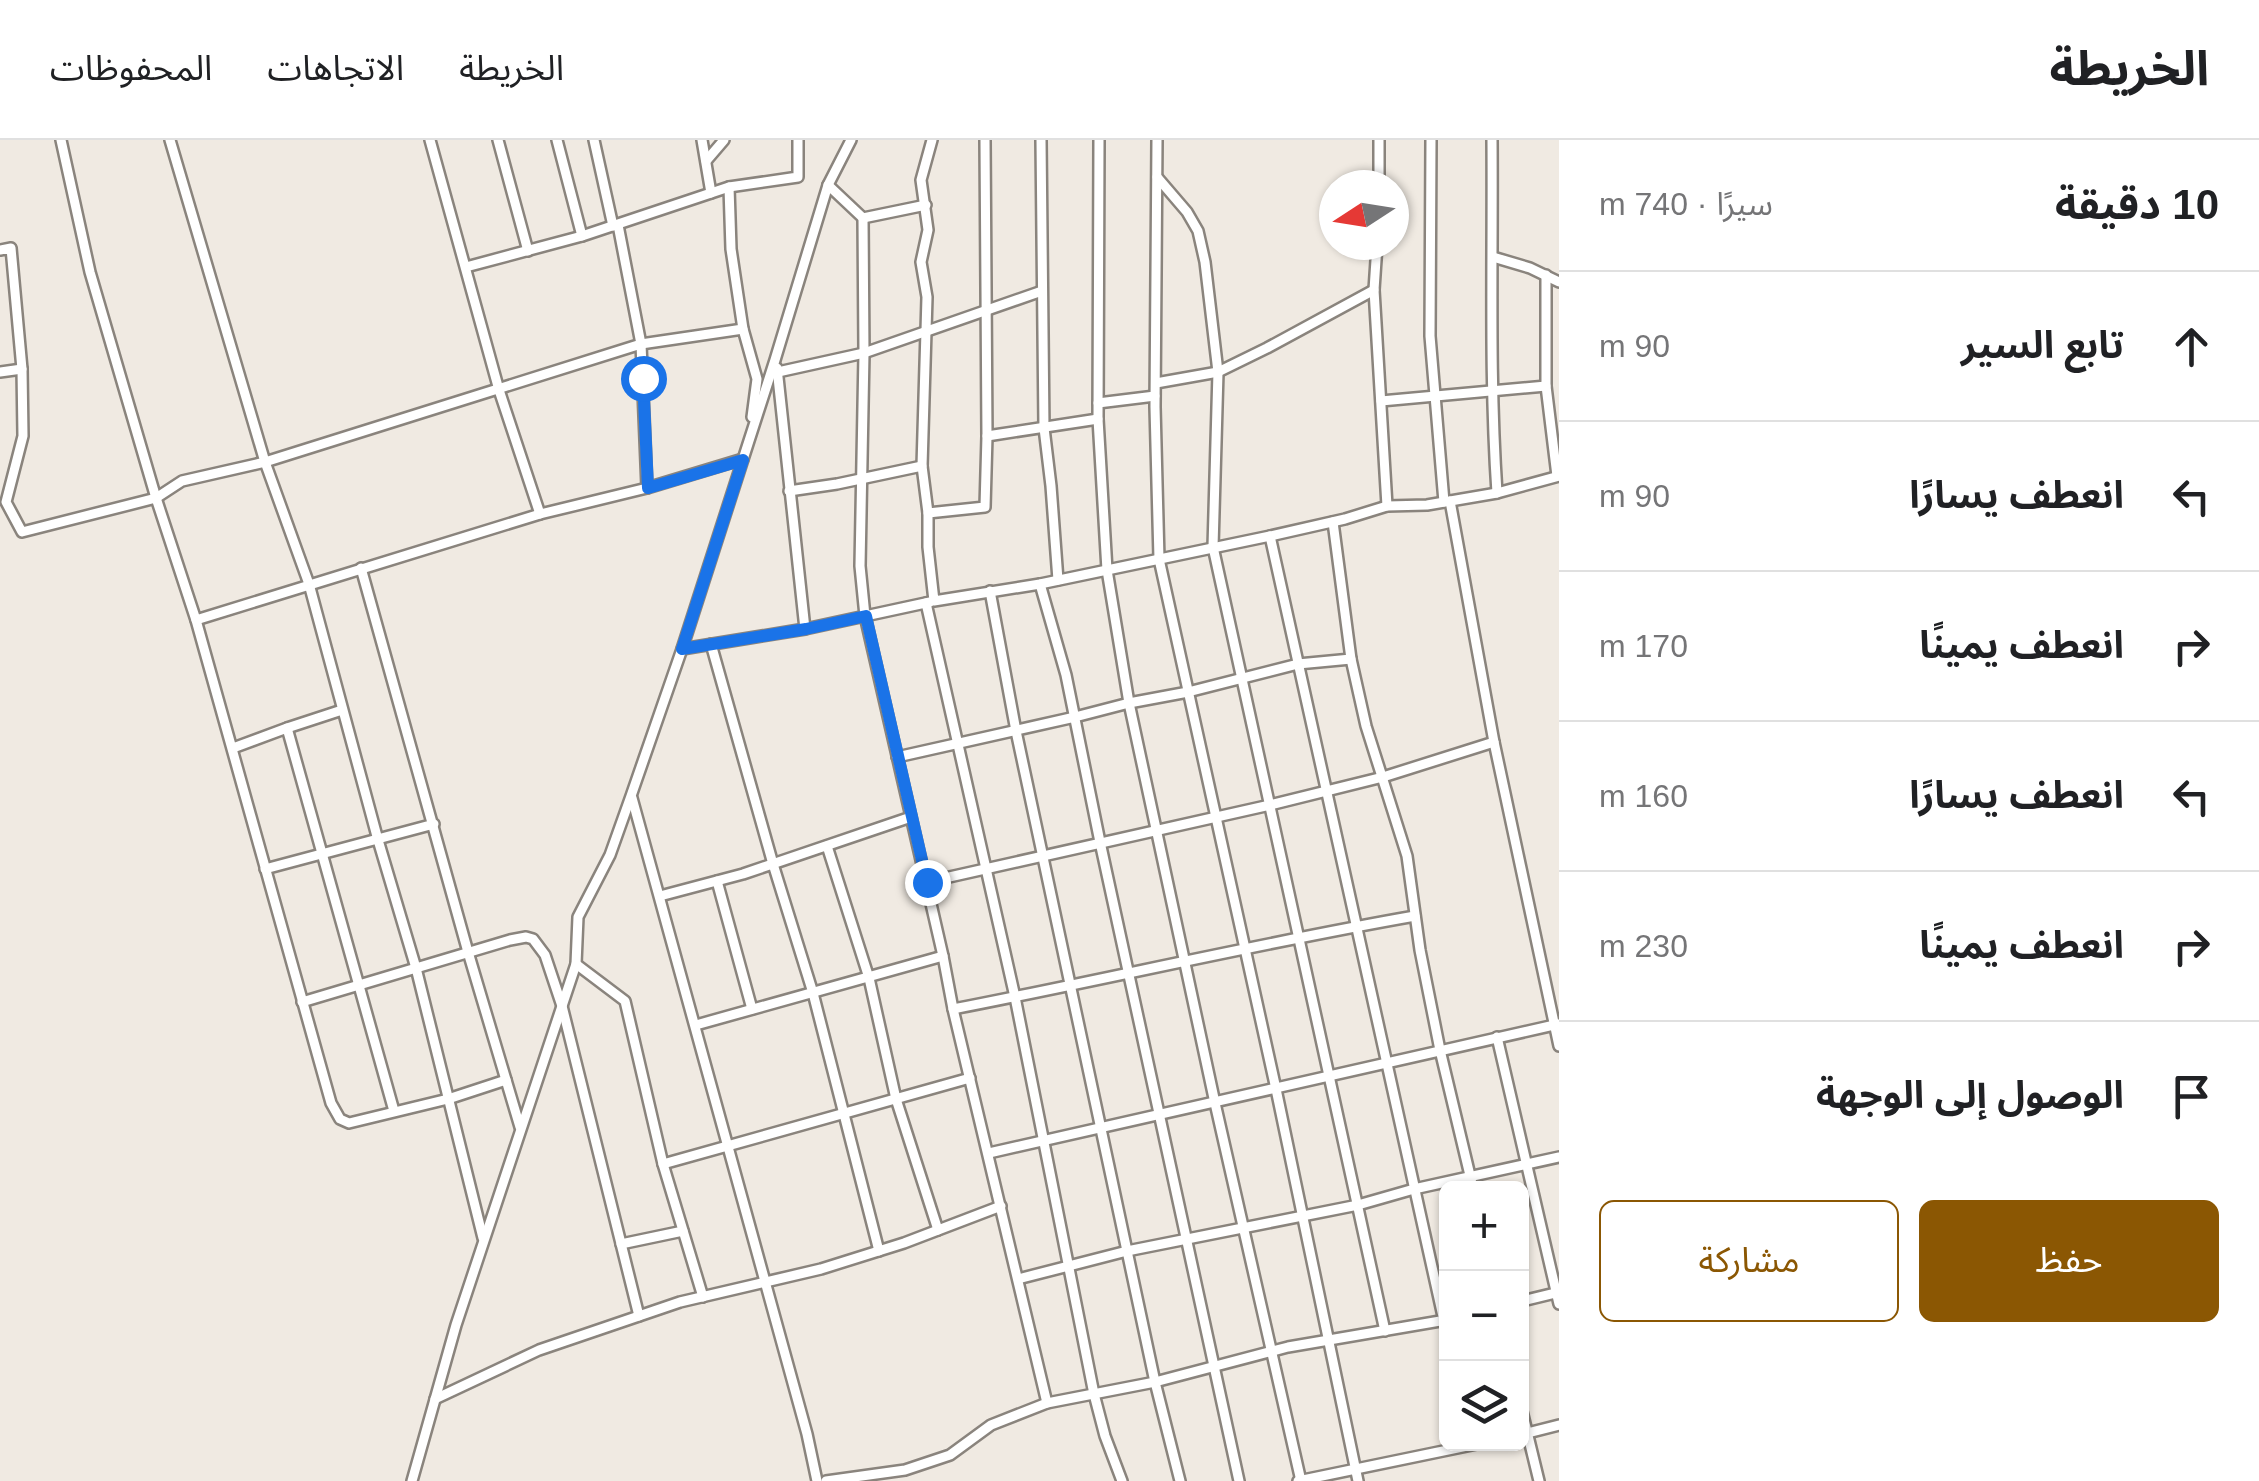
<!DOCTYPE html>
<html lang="ar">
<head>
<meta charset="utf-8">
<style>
	:root { --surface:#fff; --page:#f2f2f2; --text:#202124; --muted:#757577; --line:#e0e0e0; --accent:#8b5703 }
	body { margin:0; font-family:Helvetica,"Noto Sans Arabic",sans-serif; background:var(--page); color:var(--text); direction:rtl }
	.controls { position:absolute; right:30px; bottom:30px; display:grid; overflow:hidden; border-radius:15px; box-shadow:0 2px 8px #0004 }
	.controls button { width:90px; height:90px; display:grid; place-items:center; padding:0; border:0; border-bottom:2px solid var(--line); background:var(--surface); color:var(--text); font:50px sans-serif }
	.compass { position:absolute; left:1319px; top:30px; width:90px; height:90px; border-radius:50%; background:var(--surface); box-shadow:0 2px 8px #0004; rotate:258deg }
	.stop { position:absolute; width:30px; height:30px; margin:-22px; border:8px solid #1a73e8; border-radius:50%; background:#fff }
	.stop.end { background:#1a73e8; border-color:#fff; box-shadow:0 2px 10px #0008 }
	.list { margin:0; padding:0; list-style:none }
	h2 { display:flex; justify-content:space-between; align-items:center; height:130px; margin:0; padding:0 40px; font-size:42px }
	h2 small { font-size:32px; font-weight:400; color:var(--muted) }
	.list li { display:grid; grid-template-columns:65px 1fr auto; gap:30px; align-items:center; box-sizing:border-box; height:150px; padding:0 40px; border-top:2px solid var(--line) }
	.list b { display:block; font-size:38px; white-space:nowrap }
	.list em { font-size:32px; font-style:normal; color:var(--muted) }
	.actions { display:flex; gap:20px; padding:30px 40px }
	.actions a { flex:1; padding:22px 0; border:2px solid var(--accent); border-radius:15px; text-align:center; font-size:35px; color:var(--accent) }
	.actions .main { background:var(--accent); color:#fff }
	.icon { flex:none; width:55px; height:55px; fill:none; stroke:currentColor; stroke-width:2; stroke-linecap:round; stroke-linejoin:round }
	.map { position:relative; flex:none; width:1559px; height:1341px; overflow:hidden; direction:ltr }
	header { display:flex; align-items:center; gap:60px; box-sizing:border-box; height:140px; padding:0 50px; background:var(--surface); border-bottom:2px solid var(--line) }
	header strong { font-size:48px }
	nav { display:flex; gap:55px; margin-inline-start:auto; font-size:35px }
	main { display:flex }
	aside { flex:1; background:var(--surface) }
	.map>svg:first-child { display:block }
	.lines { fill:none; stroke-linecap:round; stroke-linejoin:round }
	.street-casing { stroke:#8a847d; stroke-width:14 }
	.street { stroke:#fff; stroke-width:9 }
	.route { stroke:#1a73e8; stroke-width:12 }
</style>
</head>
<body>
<header>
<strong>الخريطة</strong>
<nav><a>الخريطة</a><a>الاتجاهات</a><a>المحفوظات</a></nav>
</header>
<main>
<aside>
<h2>10 دقيقة<small>سيرًا · 740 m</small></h2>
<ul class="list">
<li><svg class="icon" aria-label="ahead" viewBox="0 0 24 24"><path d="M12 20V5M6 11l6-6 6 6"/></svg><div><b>تابع السير</b></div><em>90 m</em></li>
<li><svg class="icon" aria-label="left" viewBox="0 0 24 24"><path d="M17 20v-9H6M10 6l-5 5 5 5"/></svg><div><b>انعطف يسارًا</b></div><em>90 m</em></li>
<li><svg class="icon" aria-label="right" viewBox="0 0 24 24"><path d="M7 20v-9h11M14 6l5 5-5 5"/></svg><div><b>انعطف يمينًا</b></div><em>170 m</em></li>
<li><svg class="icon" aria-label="left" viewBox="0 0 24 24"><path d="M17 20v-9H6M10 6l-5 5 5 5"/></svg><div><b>انعطف يسارًا</b></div><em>160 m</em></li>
<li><svg class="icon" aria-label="right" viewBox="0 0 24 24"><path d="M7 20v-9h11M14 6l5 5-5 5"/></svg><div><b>انعطف يمينًا</b></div><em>230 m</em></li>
<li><svg class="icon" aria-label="arrive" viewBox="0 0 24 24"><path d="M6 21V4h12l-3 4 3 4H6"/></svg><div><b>الوصول إلى الوجهة</b></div></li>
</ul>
<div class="actions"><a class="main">حفظ</a><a>مشاركة</a></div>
</aside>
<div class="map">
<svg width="1559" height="1341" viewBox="0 0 1559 1341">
	<rect width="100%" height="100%" fill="#f0eae2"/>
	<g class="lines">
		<defs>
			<g id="street">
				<path d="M61,0l29,132 66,226 40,122 135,483 9,16 9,4 99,-24 58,-19"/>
				<path d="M170,0l95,322 44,122 69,256 38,128 67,270"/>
				<path d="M430,0l69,250 41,124"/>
				<path d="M498,0l30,111"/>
				<path d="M557,0l25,96"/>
				<path d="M594,0l19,86"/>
				<path d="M702,0l9,53"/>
				<path d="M932,0l-11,40 7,50 -7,32 6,35 -5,169 6,47v34l6,54 106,-17 230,-48 75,-17 42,-13 40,-1 70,-12 62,-17"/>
				<path d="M1041,0l3,288 7,58 7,94"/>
				<path d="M1099,0l-1,279 9,151 22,133 86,400 86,378"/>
				<path d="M1157,0l-2,267 4,152 117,530 82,392"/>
				<path d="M1431,0l-1,196 14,166"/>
				<path d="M1492,0c1,118 -3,235 5,353"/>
				<path d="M706,21l18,-21"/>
				<path d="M1157,37l30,35 11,19 7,31 13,110 -5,175 172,784"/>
				<path d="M828,45l35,33 63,-13"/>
				<path d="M1379,45v-45"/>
				<path d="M729,47l2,62 12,80 14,50 -5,38"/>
				<path d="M863,78l1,135 -4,213 5,50 78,340 10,53 94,394"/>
				<path d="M618,85l23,119 6,144"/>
				<path d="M1377,105l-3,45 13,216"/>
				<path d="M0,110l11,-2 11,121 1,67 -17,66 16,30 134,-34 26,-17 83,-19 376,-118 102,-15"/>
				<path d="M1493,117l37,11 29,14"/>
				<path d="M466,127l116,-31 147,-49 69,-10v-37"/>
				<path d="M1546,135v111l11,90"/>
				<path d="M777,228l28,261"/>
				<path d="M0,232l22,-3"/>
				<path d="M778,232l86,-19 178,-62"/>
				<path d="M1156,243l62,-11 49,-24 107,-58"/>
				<path d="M1381,261l165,-15"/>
				<path d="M1098,263l57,-7"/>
				<path d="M987,296l111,-17"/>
				<path d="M789,351l48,-7 85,-18"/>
				<path d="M1450,361l44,241 65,304"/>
				<path d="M928,373l57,-6 2,-71 -2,-296"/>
				<path d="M1333,382l18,137 15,67 41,130 13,94 20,100 33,138"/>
				<path d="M1270,396l174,785"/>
				<path d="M361,428l107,384 52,175"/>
				<path d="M1040,444l26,91 34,167 139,639"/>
				<path d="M990,451l26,140 139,651 25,99"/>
				<path d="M926,463l89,394 79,397 11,42 17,45"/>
				<path d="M196,480l344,-106 107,-26 96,-29"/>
				<path d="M711,504l62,220 40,129 66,258"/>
				<path d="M682,509l123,-20 125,-27"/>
				<path d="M287,588l107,383"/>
				<path d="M233,608l54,-20 55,-18"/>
				<path d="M897,617l178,-40 54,-14 59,-11 110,-28 53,-5"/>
				<path d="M632,658l175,636 10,47"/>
				<path d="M827,706l42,132 27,121 42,131"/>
				<path d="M265,729l169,-45"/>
				<path d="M717,741l35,128"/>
				<path d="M927,742l343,-77 113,-28 111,-35"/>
				<path d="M660,756l83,-22 168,-57"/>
				<path d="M576,824l49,37 38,163 40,133"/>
				<path d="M302,862l208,-62 16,-3 7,2 12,16 17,51 77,310"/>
				<path d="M953,869c155,-30 307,-66 462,-93"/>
				<path d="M696,885l247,-69"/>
				<path d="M1497,897l62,267"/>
				<path d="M989,1013l570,-129"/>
				<path d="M663,1024l307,-86"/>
				<path d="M621,1104l62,-13"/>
				<path d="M1018,1139l109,-28 231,-46 56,-16 145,-32"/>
				<path d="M1522,1161l37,-9"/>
				<path d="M435,1259l104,-49 141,-48 141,-33 83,-26 97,-37"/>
				<path d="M1522,1271l17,70"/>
				<path d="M1524,1294l35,-9"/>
				<path d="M412,1341l44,-156 120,-361 2,-47 32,-62 21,-59 51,-147 93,-289 53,-175 23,-45"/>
				<path d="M826,1341l79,-11 45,-15 41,-30 56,-22 108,-21 133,-35 158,-27"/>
				<path d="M1298,1341l179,-37"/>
			</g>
		</defs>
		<use href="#street" class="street-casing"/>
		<use href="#street" class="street"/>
	</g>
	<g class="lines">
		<path class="route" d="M643,238l5,110 95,-28 -61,189 124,-20 60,-13 61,266"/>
	</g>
</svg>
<div class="controls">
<button>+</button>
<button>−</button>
<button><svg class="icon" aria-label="layers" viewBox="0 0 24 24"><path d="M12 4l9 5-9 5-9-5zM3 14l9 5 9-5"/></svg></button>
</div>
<svg class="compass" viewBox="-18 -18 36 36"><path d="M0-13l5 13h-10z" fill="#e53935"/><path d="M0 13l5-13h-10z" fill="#757577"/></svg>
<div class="stop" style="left:643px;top:238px"></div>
<div class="stop end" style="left:927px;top:742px"></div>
</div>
</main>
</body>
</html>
